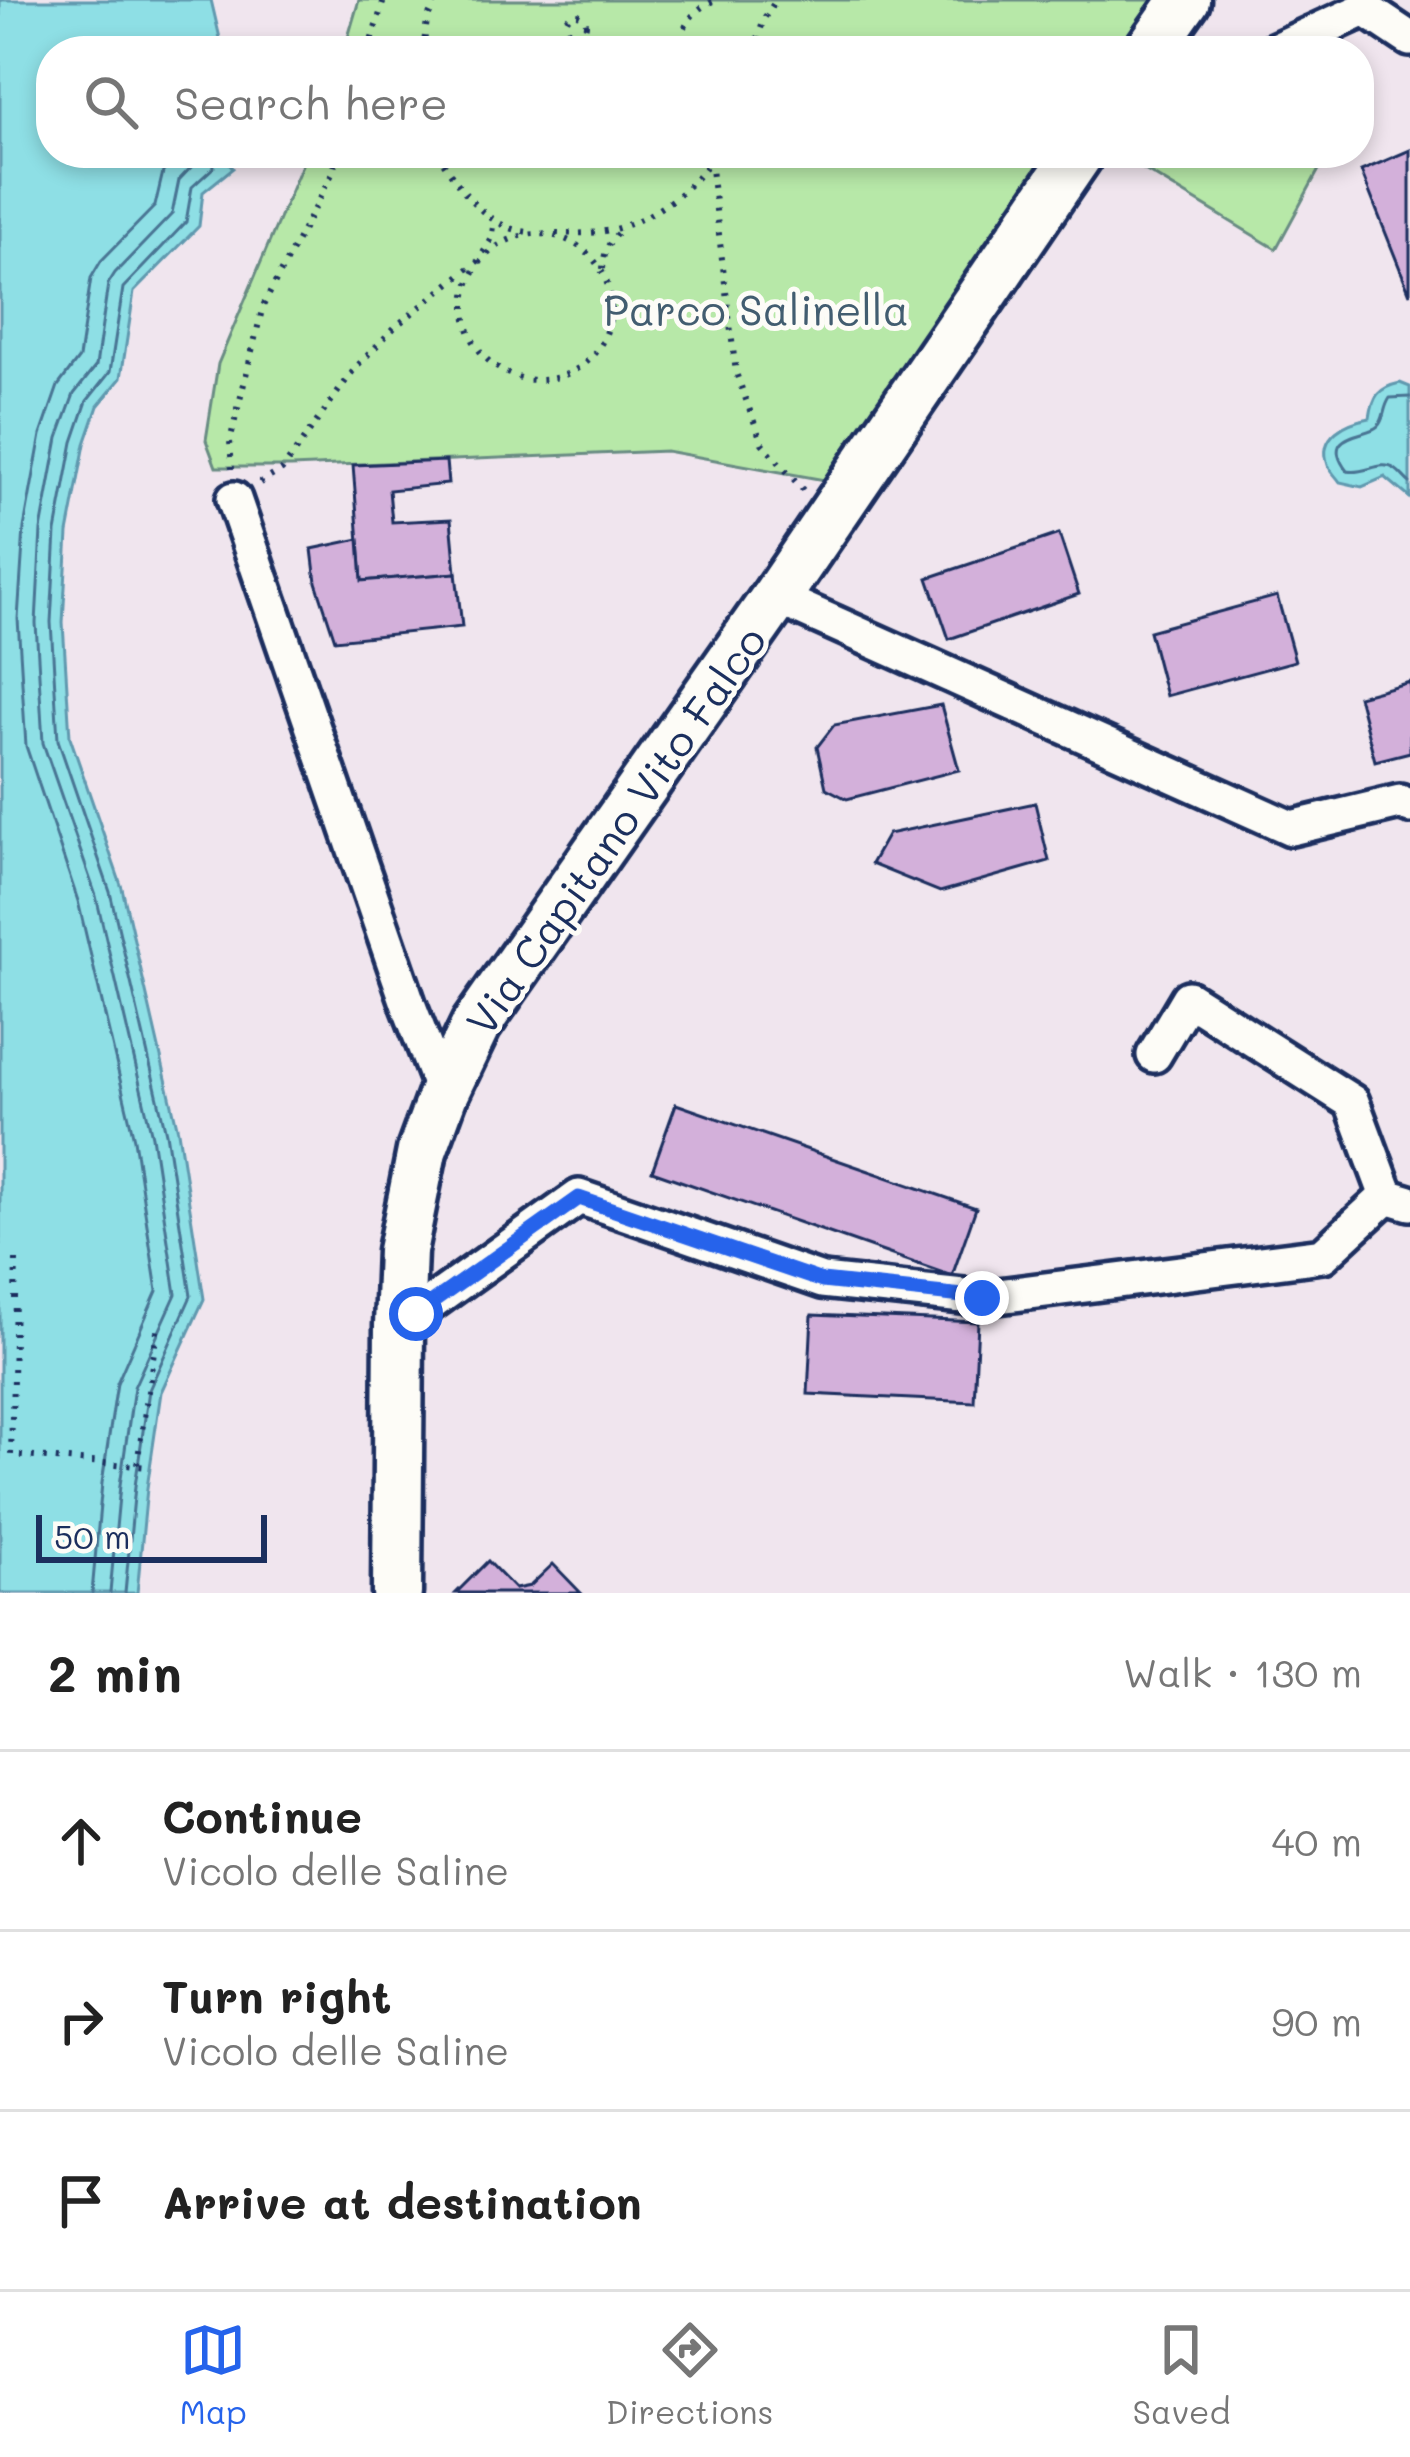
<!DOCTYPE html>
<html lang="en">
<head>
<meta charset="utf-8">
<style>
	:root { --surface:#fff; --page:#f6f6f6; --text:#222; --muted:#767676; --line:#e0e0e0; --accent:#2563eb }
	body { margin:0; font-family:Mali,sans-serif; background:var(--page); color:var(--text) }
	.scale { position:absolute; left:36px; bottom:30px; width:231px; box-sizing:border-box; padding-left:12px; border:6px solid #1b2f5e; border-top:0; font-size:33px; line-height:42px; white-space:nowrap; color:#1b2f5e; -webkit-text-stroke:9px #fdfcf7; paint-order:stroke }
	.stop { position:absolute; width:36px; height:36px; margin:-27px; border:9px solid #2563eb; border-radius:50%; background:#fff }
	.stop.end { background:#2563eb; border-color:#fff; box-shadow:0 3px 12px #0008 }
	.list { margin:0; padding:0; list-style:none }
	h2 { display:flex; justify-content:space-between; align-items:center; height:156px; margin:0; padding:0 48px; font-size:51px }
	h2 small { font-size:39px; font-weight:400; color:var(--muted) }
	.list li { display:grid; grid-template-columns:78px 1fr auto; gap:36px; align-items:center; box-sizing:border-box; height:180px; padding:0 48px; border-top:3px solid var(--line) }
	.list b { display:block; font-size:45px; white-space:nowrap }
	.list p { margin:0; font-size:39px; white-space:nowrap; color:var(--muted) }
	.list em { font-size:39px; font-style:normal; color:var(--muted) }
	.icon { flex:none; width:66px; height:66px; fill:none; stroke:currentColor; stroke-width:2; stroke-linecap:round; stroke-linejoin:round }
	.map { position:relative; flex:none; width:1410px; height:1593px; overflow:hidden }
	.search { position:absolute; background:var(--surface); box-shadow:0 6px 18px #0003; left:36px; right:36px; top:36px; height:132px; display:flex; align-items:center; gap:30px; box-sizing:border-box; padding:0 42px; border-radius:48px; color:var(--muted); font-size:45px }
	.sheet { height:696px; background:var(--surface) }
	nav { display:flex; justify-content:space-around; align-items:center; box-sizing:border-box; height:168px; border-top:3px solid var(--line); background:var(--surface); font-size:33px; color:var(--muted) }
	nav a { display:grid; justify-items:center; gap:6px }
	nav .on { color:var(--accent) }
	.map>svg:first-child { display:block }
	.green { fill:#b7e8a8; stroke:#698c83; stroke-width:3 }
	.water { fill:#8edfe5; stroke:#6099af; stroke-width:3 }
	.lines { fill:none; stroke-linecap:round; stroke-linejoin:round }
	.shore { stroke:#497594; stroke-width:3 }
	.building { fill:#d3b0da; stroke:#1b2f5e; stroke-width:3 }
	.street-casing { stroke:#1b2f5e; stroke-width:42 }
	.secondary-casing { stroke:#1b2f5e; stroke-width:57 }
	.path { stroke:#1b2f5e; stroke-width:6; stroke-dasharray:3 9; stroke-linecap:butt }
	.street { stroke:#fdfcf7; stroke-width:33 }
	.secondary { stroke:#fdfcf7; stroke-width:48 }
	.route { stroke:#2563eb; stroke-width:15 }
	.labels { text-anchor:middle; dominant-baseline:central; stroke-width:10; stroke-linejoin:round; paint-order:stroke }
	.park-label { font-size:42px; fill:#425d70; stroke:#fdfcf7 }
	.street-label { font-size:42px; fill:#1b2f5e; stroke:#fdfcf7 }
</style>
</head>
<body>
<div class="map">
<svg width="1410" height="1593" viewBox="0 0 1410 1593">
	<rect width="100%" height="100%" fill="#f0e5ee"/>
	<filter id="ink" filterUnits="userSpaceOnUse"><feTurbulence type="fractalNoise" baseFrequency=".00833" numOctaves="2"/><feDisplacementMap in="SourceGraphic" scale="24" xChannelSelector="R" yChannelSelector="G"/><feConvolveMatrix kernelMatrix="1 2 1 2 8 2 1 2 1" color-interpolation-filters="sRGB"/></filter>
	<g filter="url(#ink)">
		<g class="green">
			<path d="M359,0h803l-35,51h-783z"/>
			<path d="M307,153h749l-226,328 -164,-30 -375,16h-75l-10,-27 12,-76z"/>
			<path d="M1124,153h204l-52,96 -156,-94z"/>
		</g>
		<g class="water">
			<path d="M0,0h211l12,51h-172v102h171l11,15 -30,24 -4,34 -65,66 -13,86 -23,28 -13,38 -17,89 -5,90 7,114 52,151 56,243 26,168 -43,93 -14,96 -10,105h-137z"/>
			<path d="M1400,383l10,4v111l-25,-21 -23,10 -22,-5c-4,-6 -10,-11 -12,-17 -11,-30 19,-43 42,-47 3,-22 8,-30 30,-35z"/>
		</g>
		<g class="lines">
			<g class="shore">
				<path d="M1410,397l-20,1c-7,10 -5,21 -12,28 -10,11 -60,6 -31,45 18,4 34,-12 48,-2 6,4 10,10 15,14"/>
				<path d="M92,1593l10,-110 15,-100 40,-92 -23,-152 -56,-238 -52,-155 -8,-127 6,-91 17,-93 17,-49 21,-28 12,-80 10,-17 54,-55 8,-34 16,-19"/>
				<path d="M110,1593l10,-108 14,-98 42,-93 -24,-158 -56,-240 -53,-153 -7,-120 5,-93 17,-92 16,-44 22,-28 12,-82 7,-11 57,-59 7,-34 18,-19 1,-8"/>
				<path d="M125,1593l10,-107 14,-96 42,-94 -25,-163 -56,-241 -52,-152 -7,-118 5,-90 17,-90 14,-41 23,-29 13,-84 63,-66 6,-35 22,-20 -1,-14"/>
			</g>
		</g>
		<g class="building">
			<path d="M1410,150v144l-49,-123z"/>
			<path d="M446,461l2,23 -59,6 3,32 59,-3 5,54 -94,8 -9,-116z"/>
			<path d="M1059,534l20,60 -130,45 -21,-61z"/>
			<path d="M359,539l3,42 94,-8 6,54 -127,13 -19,-58 -4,-33z"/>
			<path d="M1277,596l18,65 -129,35 -17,-65z"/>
			<path d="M1410,682v70l-35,9 -17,-65z"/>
			<path d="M941,705l18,65 -112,29 -21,-11 -9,-41 17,-22z"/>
			<path d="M1035,803l14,58 -109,31 -69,-28 17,-30z"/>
			<path d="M676,1104l300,104 -24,68 -300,-105z"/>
			<path d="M812,1315l166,7 -4,80 -166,-8z"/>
			<path d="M488,1561l27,28 15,-3 23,-22 28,29h-125z"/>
		</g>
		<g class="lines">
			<defs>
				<g id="street">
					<path d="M1273,51l92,-42 45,30"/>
					<path d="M234,499l175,507 34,88"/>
					<path d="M776,597l515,231 109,-26 10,4"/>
					<path d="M1154,1055l34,-57 164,104 35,94"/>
					<path d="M399,1326l180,-129 243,84 160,17 341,-43 64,-59 23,7"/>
				</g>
				<g id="secondary">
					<path d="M1149,51l36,-51"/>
					<path d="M397,1593l2,-267 3,-75 20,-100 21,-57 33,-69 300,-428 303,-444"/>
				</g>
			</defs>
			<use href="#street" class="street-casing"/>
			<use href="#secondary" class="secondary-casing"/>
			<g class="path">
				<circle cx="576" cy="24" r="10"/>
				<path d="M368,51l16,-51"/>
				<path d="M423,51l4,-31 9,-20"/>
				<path d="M551,51l19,-20"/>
				<path d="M680,51c1,-25 12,-41 35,-51"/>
				<path d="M753,51l12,-34 11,-17"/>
				<path d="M437,153c23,35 48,76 93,79"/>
				<path d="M710,161l26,212 26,70 41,47"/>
				<path d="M556,233c22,1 46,1 68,-7 32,-11 76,-42 90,-73"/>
				<circle cx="538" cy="307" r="73"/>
				<path d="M603,269c1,-17 5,-28 19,-40"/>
				<path d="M232,469l-2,-28 33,-135 69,-132 6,-21"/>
				<path d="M260,483l22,-13 74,-103 40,-41 82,-65 13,-21 3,-20"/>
				<path d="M16,1260l-5,195 138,12"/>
				<path d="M137,1464l21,-139"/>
			</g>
			<use href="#street" class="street"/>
			<use href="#secondary" class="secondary"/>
		</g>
	</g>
	<g class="lines" filter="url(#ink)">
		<path class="route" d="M416,1314l163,-116 243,83 160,17"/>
	</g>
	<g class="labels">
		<g class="park-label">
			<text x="756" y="309">Parco Salinella</text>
		</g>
		<g class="street-label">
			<text transform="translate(615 830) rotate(-55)">Via Capitano Vito Falco</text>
		</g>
	</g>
</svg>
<div class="scale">50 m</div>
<div class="stop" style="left:416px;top:1314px"></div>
<div class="stop end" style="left:982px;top:1298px"></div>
<div class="search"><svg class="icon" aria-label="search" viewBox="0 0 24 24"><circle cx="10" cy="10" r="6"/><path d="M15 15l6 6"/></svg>Search here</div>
</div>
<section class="sheet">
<h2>2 min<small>Walk · 130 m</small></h2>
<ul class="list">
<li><svg class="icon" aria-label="ahead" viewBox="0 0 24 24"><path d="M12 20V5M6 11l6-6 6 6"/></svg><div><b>Continue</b><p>Vicolo delle Saline</p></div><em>40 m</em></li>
<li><svg class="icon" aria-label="right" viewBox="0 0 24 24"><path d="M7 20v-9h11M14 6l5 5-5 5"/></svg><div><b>Turn right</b><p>Vicolo delle Saline</p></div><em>90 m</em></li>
<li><svg class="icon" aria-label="arrive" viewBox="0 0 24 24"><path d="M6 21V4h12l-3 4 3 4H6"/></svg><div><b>Arrive at destination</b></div></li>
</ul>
</section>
<nav>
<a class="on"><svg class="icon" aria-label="map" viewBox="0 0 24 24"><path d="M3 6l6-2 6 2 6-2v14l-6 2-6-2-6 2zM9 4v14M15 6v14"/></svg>Map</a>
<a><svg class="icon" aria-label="directions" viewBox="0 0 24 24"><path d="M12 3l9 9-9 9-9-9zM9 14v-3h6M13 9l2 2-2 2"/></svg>Directions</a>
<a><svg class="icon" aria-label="saved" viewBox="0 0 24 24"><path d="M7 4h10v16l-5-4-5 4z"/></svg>Saved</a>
</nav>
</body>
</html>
